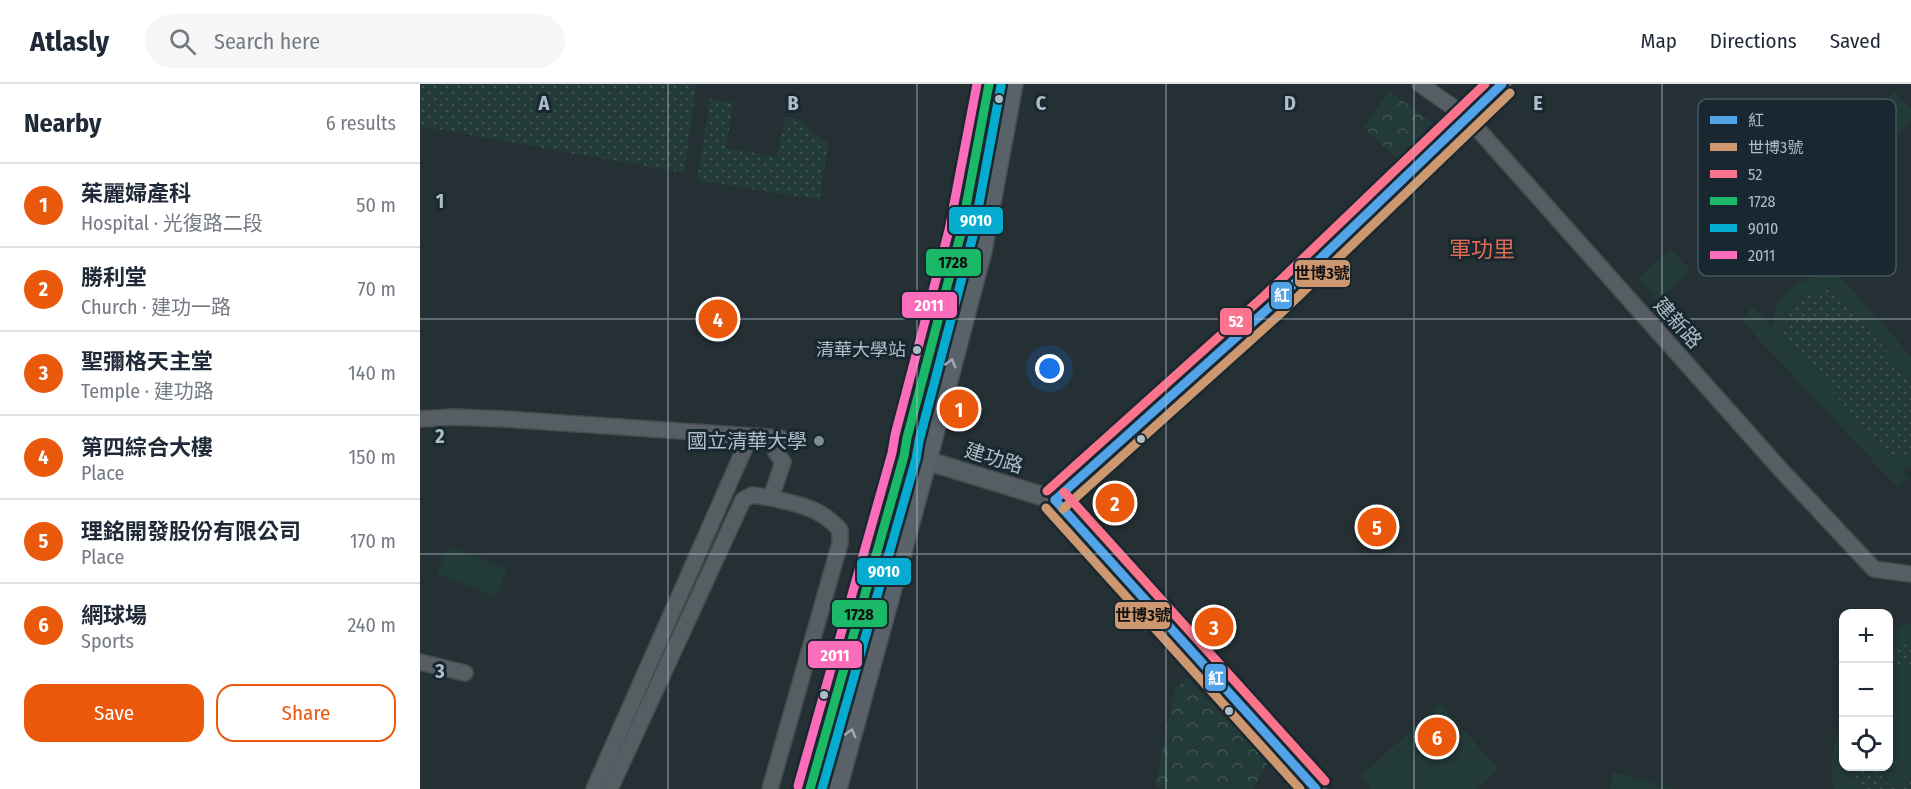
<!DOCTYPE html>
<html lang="en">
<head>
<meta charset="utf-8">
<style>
	:root { --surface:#fff; --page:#f6f6f7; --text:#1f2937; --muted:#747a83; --line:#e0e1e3; --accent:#ea580c }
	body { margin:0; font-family:"Fira Sans Condensed","Noto Sans TC",sans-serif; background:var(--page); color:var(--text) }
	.controls { position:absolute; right:18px; bottom:18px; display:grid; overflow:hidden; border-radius:12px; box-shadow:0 3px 9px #0003 }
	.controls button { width:54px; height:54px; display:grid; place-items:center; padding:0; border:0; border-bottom:2px solid var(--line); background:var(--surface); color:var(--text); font:30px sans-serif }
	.you { position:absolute; left:630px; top:285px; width:21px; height:21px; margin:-15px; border:4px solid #fff; border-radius:50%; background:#1a73e8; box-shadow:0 0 0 9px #1a73e833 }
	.badge { display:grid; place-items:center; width:39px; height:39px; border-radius:50%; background:var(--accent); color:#fff; font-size:20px; font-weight:700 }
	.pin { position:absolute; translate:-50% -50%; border:3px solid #fff; box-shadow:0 2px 6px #0006 }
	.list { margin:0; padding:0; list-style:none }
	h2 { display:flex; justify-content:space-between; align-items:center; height:78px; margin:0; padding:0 24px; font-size:26px }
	h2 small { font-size:20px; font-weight:400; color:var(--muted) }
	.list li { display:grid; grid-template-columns:39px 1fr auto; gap:18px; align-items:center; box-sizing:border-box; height:84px; padding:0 24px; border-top:2px solid var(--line) }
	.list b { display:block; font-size:22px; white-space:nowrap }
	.list p { margin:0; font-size:20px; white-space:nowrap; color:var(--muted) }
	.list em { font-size:20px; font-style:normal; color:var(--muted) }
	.actions { display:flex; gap:12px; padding:18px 24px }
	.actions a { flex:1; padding:14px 0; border:2px solid var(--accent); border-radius:18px; text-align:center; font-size:21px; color:var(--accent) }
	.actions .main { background:var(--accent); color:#fff }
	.icon { flex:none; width:33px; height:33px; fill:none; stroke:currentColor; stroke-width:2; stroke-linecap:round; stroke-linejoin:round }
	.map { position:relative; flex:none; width:1491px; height:705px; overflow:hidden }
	header { display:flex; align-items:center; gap:36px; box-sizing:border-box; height:84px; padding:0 30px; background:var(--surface); border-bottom:2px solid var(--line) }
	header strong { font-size:28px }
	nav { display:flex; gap:33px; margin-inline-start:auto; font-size:21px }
	.search { width:420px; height:54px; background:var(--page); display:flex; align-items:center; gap:15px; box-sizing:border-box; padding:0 21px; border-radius:33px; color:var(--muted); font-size:22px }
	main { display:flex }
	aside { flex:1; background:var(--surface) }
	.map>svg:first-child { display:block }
	.grass { fill:url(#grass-dots) }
	.forest { fill:url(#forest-crowns) }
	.pitch { fill:#223a38 }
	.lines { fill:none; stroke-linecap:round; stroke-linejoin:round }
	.minor-casing { stroke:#444b4f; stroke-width:18 }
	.tertiary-casing { stroke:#444b4f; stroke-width:21 }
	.secondary-casing { stroke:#444b4f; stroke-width:24 }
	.minor { stroke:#565e63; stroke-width:15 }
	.tertiary { stroke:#565e63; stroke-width:18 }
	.secondary { stroke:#596268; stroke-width:21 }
	.bus-1-casing { stroke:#192830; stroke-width:14 }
	.bus-2-casing { stroke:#192830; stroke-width:14 }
	.bus-3-casing { stroke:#192830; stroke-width:14 }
	.bus-4-casing { stroke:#192830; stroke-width:14 }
	.bus-5-casing { stroke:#192830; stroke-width:14 }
	.bus-6-casing { stroke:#192830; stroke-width:14 }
	.bus-1 { stroke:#53a3e8; stroke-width:9 }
	.bus-2 { stroke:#cd976f; stroke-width:9 }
	.bus-3 { stroke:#fc738d; stroke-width:9 }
	.bus-4 { stroke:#1ab867; stroke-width:9 }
	.bus-5 { stroke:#06acd0; stroke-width:9 }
	.bus-6 { stroke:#fb6dba; stroke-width:9 }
	.oneway { stroke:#9dacb5 }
	.grid { fill:none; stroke:#aebec8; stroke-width:1.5; stroke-opacity:0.55 }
	.bus-dot { fill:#aebec8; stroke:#192830; stroke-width:2 }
	.poi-dot { fill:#7e8c95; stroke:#192830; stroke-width:2 }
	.labels { text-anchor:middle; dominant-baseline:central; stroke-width:6; stroke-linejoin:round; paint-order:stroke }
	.bus-label { font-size:18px; fill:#aebec8; stroke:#192830; text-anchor:end }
	.street-label { font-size:20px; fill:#aebec8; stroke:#192830 }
	.poi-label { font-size:20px; fill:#aebec8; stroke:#192830; text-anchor:end }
	.quarter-label { font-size:22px; fill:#dd6c53; stroke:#192830 }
	.key { fill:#192830; stroke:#46555e; stroke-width:1.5 }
	.key-label { font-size:16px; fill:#aebec8 }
	.grid-label { font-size:20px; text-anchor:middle; font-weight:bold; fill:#aebec8; stroke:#192830; stroke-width:6; stroke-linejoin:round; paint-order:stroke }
	.line-badge { stroke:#192830; stroke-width:2 }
	.badge-label { font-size:16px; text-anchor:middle; font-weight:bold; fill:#fff }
	.pale-badge-label { font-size:16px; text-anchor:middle; font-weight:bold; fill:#111 }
</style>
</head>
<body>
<header>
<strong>Atlasly</strong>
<div class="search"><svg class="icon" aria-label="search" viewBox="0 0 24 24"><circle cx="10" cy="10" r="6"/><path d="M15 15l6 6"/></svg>Search here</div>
<nav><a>Map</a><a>Directions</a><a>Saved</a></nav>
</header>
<main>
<aside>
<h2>Nearby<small>6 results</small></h2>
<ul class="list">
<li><span class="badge">1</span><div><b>茱麗婦產科</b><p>Hospital · 光復路二段</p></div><em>50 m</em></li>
<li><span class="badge">2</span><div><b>勝利堂</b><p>Church · 建功一路</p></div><em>70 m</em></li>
<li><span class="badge">3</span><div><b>聖彌格天主堂</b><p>Temple · 建功路</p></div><em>140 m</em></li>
<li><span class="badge">4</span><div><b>第四綜合大樓</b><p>Place</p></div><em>150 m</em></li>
<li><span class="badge">5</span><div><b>理銘開發股份有限公司</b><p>Place</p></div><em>170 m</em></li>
<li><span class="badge">6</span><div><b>網球場</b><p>Sports</p></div><em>240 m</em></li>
</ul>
<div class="actions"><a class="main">Save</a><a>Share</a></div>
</aside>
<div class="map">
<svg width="1491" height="705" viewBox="0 0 1491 705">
	<defs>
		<pattern id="grass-dots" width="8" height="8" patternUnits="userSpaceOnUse" patternTransform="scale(1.5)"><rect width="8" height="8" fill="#223a38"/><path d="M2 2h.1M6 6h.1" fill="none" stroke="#405553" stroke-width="1.8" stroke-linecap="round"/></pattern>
		<pattern id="forest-crowns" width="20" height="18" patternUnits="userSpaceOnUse" patternTransform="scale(1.5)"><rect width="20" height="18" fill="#223a38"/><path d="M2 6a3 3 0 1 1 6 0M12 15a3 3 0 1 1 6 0" fill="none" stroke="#405553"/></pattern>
	</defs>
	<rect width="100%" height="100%" fill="#253035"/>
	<g class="grass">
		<path d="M0,0h276l-12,89 -264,-47z"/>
		<path d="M290,15l23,4 -7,45 51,9 8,-40 18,3 7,11 18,13 -9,56 -122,-20z"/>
		<path d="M1411,204l80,90v78l-8,2 -13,-3 -106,-115c-2,-32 17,-47 47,-52z"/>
		<path d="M1476,561h15v144h-51l-9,-22 37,-1 1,-118z"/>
	</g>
	<g class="forest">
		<path d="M969,7l44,32 -35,36 -34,-31z"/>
		<path d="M768,595l80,83 -15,27h-90l-8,-2 20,-99z"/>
	</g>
	<g class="pitch">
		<path d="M1474,8l17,17v11l-57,55 -22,-23z"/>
		<path d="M1250,165l20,21 -31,31 -21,-22z"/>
		<path d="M1406,190l14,2 71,80v22l-80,-90c-30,5 -49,20 -47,51l106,116 12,3 9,-2v11l-8,4 6,8 -11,9 -157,-168 12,-14 19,22c2,-8 2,-18 5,-24 10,-18 30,-26 49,-30z"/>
		<path d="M28,462l59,23 -11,28 -59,-23z"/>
		<path d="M1491,540v21h-15l-7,3v-19l11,-4z"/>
		<path d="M1474,581l17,1v115l-21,6 -17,-20 15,-1v-77z"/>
		<path d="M1020,620l59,65 -22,20h-106l-11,-12z"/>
		<path d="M1423,632l1,50 7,1 9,22h-26c-7,-27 2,-47 9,-73z"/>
		<path d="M1193,688l61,17h-64z"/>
	</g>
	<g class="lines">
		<defs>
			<g id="minor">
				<path d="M1000,0l47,33 315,354 92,98 37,5"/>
				<path d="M0,335l34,-2 49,2 278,19 -5,14 7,10 -12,36 -19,-3 -9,5 -133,289"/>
				<path d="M0,578l45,11"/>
				<path d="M174,705l156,-353"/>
				<path d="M350,705l70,-246v-13c-20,-23 -41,-25 -68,-32"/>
			</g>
			<g id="tertiary">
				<path d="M492,374l29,7 114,35 104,117 157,172"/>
				<path d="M635,416l217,-195 230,-221"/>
			</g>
			<g id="secondary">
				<path d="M390,705l94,-333 3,-18 54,-205 28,-149"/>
				<path d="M416,705l90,-329 55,-209 31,-167"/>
			</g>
		</defs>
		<use href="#minor" class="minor-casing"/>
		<use href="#tertiary" class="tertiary-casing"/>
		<use href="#secondary" class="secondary-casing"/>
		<use href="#minor" class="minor"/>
		<use href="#tertiary" class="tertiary"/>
		<use href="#secondary" class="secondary"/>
		<defs>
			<g id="bus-1">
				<path d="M635,416l217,-195 230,-221"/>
				<path d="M635,416l261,289"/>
			</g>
			<g id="bus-2">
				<path d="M626,424l254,281"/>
				<path d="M643,425l217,-195 230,-221"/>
			</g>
			<g id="bus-3">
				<path d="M627,407l217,-195 221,-212"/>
				<path d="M644,408l261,289"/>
			</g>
			<path id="bus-4" d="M390,705l94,-333 3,-18 54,-205 28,-149"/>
			<path id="bus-5" d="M402,705l94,-330 3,-18 54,-205 28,-150"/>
			<path id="bus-6" d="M378,702l94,-333 3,-18 54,-205 28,-146"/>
		</defs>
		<use href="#bus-1" class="bus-1-casing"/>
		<use href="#bus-2" class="bus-2-casing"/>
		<use href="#bus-3" class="bus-3-casing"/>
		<use href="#bus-4" class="bus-4-casing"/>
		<use href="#bus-5" class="bus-5-casing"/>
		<use href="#bus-6" class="bus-6-casing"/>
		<use href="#bus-1" class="bus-1"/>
		<use href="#bus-2" class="bus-2"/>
		<use href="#bus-3" class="bus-3"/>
		<use href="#bus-4" class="bus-4"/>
		<use href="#bus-5" class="bus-5"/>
		<use href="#bus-6" class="bus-6"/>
	</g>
	<defs><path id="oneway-chevron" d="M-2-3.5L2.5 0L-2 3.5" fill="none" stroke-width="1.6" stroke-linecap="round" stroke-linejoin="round" transform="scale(1.5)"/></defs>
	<g class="oneway">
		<use href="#oneway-chevron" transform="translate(531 279) rotate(-75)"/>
		<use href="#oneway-chevron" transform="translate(431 649) rotate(-75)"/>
	</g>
	<path class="grid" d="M248,0v705M497,0v705M746,0v705M994,0v705M1242,0v705M0,235h1491M0,470h1491"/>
	<g class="bus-dot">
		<circle cx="579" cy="15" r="5"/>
		<circle cx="497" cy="266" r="5"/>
		<circle cx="721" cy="355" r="5"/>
		<circle cx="404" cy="611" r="5"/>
		<circle cx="809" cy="627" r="5"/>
	</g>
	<circle class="poi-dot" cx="399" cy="357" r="6"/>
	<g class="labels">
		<g class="bus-label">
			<text x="486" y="266">清華大學站</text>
		</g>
		<g class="street-label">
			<text transform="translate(1258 239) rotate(48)">建新路</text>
			<text transform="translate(574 374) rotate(17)">建功路</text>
		</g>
		<g class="poi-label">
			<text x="387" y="357">國立清華大學</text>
		</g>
		<g class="quarter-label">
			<text x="1062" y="165">軍功里</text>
		</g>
	</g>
	<rect x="1278" y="15" width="198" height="177" rx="9" class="key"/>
	<rect x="1290" y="32" width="27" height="8" fill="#53a3e8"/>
	<rect x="1290" y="59" width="27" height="8" fill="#cd976f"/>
	<rect x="1290" y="86" width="27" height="8" fill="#fc738d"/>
	<rect x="1290" y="113" width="27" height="8" fill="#1ab867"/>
	<rect x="1290" y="140" width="27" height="8" fill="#06acd0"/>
	<rect x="1290" y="167" width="27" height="8" fill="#fb6dba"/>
	<g class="key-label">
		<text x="1328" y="42">紅</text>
		<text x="1328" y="69">世博3號</text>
		<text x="1328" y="96">52</text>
		<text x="1328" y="123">1728</text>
		<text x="1328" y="150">9010</text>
		<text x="1328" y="177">2011</text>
	</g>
	<g class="grid-label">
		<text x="124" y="26">A</text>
		<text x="373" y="26">B</text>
		<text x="621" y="26">C</text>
		<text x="870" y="26">D</text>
		<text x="1118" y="26">E</text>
		<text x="20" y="124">1</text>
		<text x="20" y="359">2</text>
		<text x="20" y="594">3</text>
	</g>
	<g class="line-badge">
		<rect x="528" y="122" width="56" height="29" rx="6" fill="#06acd0"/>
		<rect x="505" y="164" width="57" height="29" rx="6" fill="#1ab867"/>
		<rect x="874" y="175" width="57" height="29" rx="6" fill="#cd976f"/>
		<rect x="850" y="197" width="23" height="29" rx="6" fill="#53a3e8"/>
		<rect x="481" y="207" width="57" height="28" rx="6" fill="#fb6dba"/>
		<rect x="799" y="223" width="34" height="29" rx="6" fill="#fc738d"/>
		<rect x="436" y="473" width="56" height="29" rx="6" fill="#06acd0"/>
		<rect x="411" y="515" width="57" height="29" rx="6" fill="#1ab867"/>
		<rect x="694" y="517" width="57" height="29" rx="6" fill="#cd976f"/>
		<rect x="387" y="556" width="56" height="29" rx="6" fill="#fb6dba"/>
		<rect x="784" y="579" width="23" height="29" rx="6" fill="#53a3e8"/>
	</g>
	<g class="badge-label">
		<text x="556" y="142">9010</text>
		<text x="862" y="217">紅</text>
		<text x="509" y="227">2011</text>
		<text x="816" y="243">52</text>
		<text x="464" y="493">9010</text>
		<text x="415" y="577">2011</text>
		<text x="796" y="600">紅</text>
	</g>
	<g class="pale-badge-label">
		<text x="533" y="184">1728</text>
		<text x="902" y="195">世博3號</text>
		<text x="439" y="536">1728</text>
		<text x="723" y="537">世博3號</text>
	</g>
</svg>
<div class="controls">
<button>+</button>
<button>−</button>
<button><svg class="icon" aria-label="locate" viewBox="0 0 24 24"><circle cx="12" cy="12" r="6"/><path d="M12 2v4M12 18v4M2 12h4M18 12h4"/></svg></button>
</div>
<div class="you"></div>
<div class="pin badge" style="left:539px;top:325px">1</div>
<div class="pin badge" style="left:695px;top:419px">2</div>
<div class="pin badge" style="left:794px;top:543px">3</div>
<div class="pin badge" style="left:298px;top:235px">4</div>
<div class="pin badge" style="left:957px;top:443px">5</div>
<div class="pin badge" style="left:1017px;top:653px">6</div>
</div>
</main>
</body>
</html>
